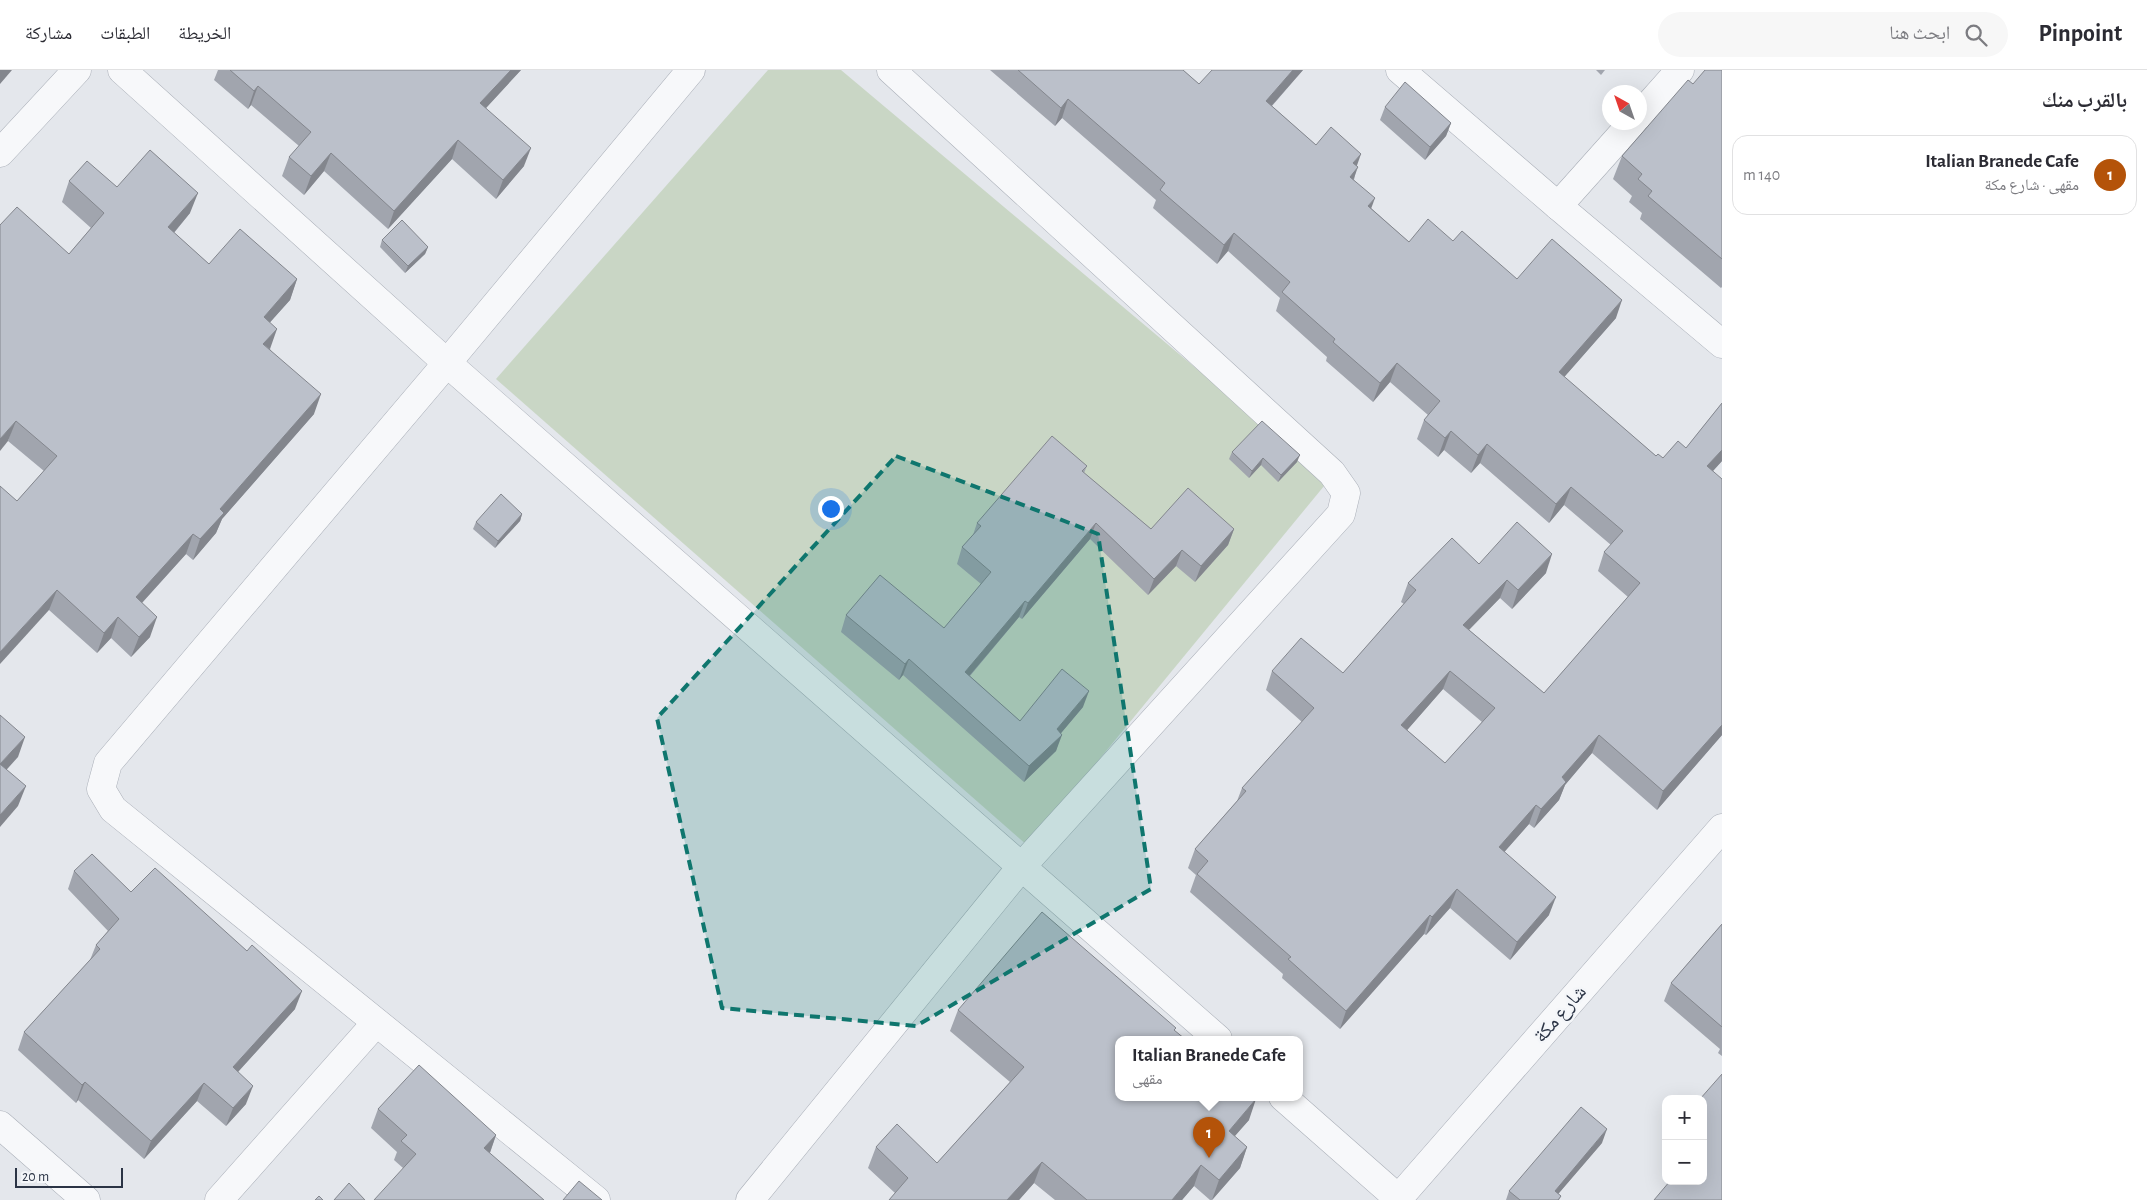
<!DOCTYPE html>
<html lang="ar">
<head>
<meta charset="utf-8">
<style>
	:root { --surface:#fff; --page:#f7f7f7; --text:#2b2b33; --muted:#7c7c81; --line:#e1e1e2; --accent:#b45309 }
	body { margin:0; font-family:"Alegreya Sans","Noto Naskh Arabic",sans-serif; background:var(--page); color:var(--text); direction:rtl }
	.controls { position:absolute; right:15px; bottom:15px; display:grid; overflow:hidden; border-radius:10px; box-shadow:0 5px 20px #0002 }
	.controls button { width:45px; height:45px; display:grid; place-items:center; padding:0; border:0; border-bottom:1px solid var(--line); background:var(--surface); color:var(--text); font:25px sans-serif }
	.compass { position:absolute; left:1602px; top:15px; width:45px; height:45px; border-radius:50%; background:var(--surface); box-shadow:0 5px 20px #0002; rotate:320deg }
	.scale { position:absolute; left:15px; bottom:12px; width:108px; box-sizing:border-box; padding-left:5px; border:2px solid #2b3445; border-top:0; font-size:14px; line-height:18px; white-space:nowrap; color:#2b3445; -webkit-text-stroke:4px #f4f6f9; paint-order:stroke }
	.you { position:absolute; left:830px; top:438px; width:18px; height:18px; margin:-12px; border:4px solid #fff; border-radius:50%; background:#1a73e8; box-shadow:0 0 0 8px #1a73e833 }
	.badge { display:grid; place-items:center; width:32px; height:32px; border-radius:50%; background:var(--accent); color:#fff; font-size:16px; font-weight:700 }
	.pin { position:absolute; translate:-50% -41px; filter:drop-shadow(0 1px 2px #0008) }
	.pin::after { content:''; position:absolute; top:26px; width:18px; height:15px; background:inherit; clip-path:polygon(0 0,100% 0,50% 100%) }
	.popup { position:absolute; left:1115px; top:966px; width:188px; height:65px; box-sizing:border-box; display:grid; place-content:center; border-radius:10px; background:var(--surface); filter:drop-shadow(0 1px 4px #0005); font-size:16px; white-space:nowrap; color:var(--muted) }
	.popup b { font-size:19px; color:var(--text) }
	.popup::after { content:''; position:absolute; left:50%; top:100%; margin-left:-10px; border:10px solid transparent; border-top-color:var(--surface) }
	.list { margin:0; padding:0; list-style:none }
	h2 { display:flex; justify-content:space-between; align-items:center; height:65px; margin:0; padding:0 20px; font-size:21px }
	h2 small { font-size:16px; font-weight:400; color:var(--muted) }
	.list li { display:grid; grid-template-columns:32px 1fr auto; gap:15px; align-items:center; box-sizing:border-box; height:80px; margin:0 10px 10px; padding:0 10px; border:1px solid var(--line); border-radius:15px }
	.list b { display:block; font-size:19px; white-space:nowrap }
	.list p { margin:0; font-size:16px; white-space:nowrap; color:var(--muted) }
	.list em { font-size:16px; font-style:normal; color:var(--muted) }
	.icon { flex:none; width:28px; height:28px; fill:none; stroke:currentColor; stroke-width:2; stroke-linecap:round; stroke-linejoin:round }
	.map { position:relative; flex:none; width:1722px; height:1130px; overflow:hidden; direction:ltr }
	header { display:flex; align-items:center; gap:30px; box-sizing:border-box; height:70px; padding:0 25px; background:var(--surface); border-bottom:1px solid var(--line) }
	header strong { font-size:24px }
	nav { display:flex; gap:28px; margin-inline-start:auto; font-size:18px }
	.search { width:350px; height:45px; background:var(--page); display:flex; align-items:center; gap:12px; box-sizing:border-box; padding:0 18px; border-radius:28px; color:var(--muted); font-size:19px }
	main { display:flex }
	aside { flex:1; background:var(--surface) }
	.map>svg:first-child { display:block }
	.green { fill:#c9d6c5 }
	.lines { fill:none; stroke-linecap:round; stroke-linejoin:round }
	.minor-casing { stroke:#a9aeb7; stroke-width:29 }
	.tertiary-casing { stroke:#a9aeb7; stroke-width:29 }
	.minor { stroke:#f7f8fa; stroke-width:28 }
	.tertiary { stroke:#f7f8fa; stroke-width:28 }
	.wall { fill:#a1a5ae; fill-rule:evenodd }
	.shaded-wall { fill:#83868d }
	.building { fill:#bbc0ca; stroke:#83868d; fill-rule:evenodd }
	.marked { fill:#0f766e; fill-opacity:0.2; stroke:#0f766e; stroke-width:4; stroke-dasharray:10 6; stroke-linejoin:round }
	.labels { text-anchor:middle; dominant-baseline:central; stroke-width:5; stroke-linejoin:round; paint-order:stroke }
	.street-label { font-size:20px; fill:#2b3445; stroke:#f4f6f9 }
</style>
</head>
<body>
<header>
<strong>Pinpoint</strong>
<div class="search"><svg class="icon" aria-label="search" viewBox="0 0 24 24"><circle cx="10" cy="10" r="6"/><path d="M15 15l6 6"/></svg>ابحث هنا</div>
<nav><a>الخريطة</a><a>الطبقات</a><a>مشاركة</a></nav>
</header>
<main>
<aside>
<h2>بالقرب منك<small></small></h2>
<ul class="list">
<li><span class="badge">1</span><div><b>Italian Branede Cafe</b><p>مقهى · شارع مكة</p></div><em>140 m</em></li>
</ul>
</aside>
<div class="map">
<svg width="1722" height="1130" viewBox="0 0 1722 1130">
	<rect width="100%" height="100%" fill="#e4e7ec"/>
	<path class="green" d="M768,0h73l488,410 -301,366 -532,-467z"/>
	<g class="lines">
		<defs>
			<g id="minor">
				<path d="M122,0l325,293 771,676"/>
				<path d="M1400,0l158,136 164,138"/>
				<path d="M1640,45l40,-45"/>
				<path d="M0,83l77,-83"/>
				<path d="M1558,136l75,-84"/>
				<path d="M1283,1027l117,103"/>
				<path d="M219,1130l157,-177"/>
				<path d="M596,1130l-483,-391 -12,-20 7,-26 339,-400 244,-293"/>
				<path d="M750,1130l272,-334 319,-352 5,-21 -14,-20 -441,-403"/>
			</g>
			<g id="tertiary">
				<path d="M0,1055l86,75"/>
				<path d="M1397,1130l325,-372"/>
			</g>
		</defs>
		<use href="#minor" class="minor-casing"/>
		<use href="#tertiary" class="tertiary-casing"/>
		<use href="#minor" class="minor"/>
		<use href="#tertiary" class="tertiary"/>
	</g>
	<g class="wall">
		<path d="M218,0h303l-35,38 38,58 -28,33 -44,-40 -64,70 -64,-58 -20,24 -22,-19 7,-19 10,-11 -48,-41 -3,4 -34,-29z"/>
		<path d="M990,0h193l16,14 104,-14 -31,36 44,39 41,21 -3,14 17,28 38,34 44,-1 64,38 99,39 -52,59 92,79 7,2 23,-10 36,-45v58l-9,10 9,264 -65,75 -65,-57 -27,32 -6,15 -25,28 -5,-4 -25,28 45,63 -39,45 -60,-52 -24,27 -2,-1 -84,95 -58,-51 1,-4 -93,-82 6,-17 -8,-7 7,-19 42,-48 5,-13 60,-66 -36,-32 6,-19 71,2 61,-69 -3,-2 7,-19 71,-19 67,9 -34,36 -12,-11 -31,32 75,63 84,-96 -30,-26 6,-19 7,-7 -47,-40 -15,18 -69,-60 -9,10 -27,-23 -6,7 -21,-18 7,-19 4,-5 -38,-33 -17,20 -47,-41 1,-4 -51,-46 4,-13 -52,-47 -11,13 -64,-56 3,-8 -94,-82 -7,8zM1443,619l39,33 -37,41 -38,-33z"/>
		<path d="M1596,0h9l-4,5z"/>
		<path d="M1722,0v217l-1,1 -81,-69 2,-6 -13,-11 3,-6 -19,-17 9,-23 71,-72z"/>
		<path d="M1385,37l66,16 -5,13 -21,24 -45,-40z"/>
		<path d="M69,111l48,6 73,26 -16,20 35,31 88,15 -7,21 -20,22v27l44,65 -92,105 -6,14 -23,27 -7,-6 -44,49 8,34 -19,20 -20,-19 -14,15 -48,-43 -32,-109 27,-30 -36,-30 61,-187 22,-26 -29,-26z"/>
		<path d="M382,170l46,7 -3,7 -20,19 -25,-26z"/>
		<path d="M1232,382l65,10 -19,20 -17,-17 -12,13 -20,-19z"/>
		<path d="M1087,396l-3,7 67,56h83l-6,16 -33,37 -19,-16 -28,29 -58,-56 -68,80 -3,-2 -49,59 50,45 63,-14 -22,26 -5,18 -32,31 -121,-107 -4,5 -58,-48 5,-17 98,13 37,-44 -24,-20 5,-17 11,-12 4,-12z"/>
		<path d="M522,444l-2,7 -25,27 -22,-19 3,-7z"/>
		<path d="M74,801l57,21 164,117 -57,63 8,32 -20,22 -29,-25 -53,58 -66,-59 -2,3 -58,-53 6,-18 66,-72 6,-15 12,-14 -40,-42z"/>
		<path d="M1722,854v132l-4,-3 2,-4 -56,-48 7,-18z"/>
		<path d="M958,940l217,21 74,89 -15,16 13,11 -7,21 -28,32h-2l-16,-14 -12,14h-127l-21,-17 -15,17h-130l6,-7 -27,-25 8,-21 61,16 73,-81 -60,-51z"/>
		<path d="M378,1039l118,26 -6,18 -87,15 -9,-8 3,-8 -26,-24z"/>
		<path d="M1602,1073l-44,51 3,2 -2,4h-53l3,-9z"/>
	</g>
	<g class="shaded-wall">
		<path d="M0,0h12l-12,14z"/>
		<path d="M511,0h10l-48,52 7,-19z"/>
		<path d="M1293,0h10l-44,50 7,-19z"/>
		<path d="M258,16l-7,19 -3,4 6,-18z"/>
		<path d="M1068,29l-6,19 -7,8 6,-18z"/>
		<path d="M1451,53l-5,13 -21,24 5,-13z"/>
		<path d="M458,70l-6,19 -64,70 6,-18z"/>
		<path d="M531,78l-7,18 -28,33 7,-19z"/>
		<path d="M331,83l-7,18 -20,24 7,-19z"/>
		<path d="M1361,84l-6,17 3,-4 -7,19 -8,9 10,-32z"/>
		<path d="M198,123l-8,20 -29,35 7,-21z"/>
		<path d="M1375,128l-7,19v-11z"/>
		<path d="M1234,163l-6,18 -11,13 7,-19z"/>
		<path d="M428,177l-3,7 -20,19 3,-7z"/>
		<path d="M297,209l-7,21 -33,37 7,-20z"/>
		<path d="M1622,230l-6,18 -64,73 7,-19z"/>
		<path d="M277,259l-7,20 -7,-5z"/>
		<path d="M1397,293l-7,19 -17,20 7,-19z"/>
		<path d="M321,324l-7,20 -92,105 -6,14 -23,27 7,-21 20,-30z"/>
		<path d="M16,351l-8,20 -8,10v-12z"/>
		<path d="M1451,361l-7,19 -6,7 7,-19z"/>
		<path d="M1487,374l-7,19 -9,10 7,-18z"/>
		<path d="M1722,380v11l-22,24 7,-19z"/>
		<path d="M1300,385l-3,7 -19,20 3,-7z"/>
		<path d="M1263,388l-2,7 -12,13 3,-7z"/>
		<path d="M1571,417l-7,18 -15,18 7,-19z"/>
		<path d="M522,444l-2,7 -25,27 3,-7z"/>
		<path d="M1096,453l-6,16 -68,80 6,-16z"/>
		<path d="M1234,459l-6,16 -33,37 6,-16z"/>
		<path d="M193,464l-7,20 -57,63 7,-20z"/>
		<path d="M1182,480l-6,16 -28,29 6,-16z"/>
		<path d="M1552,484l-6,19 -34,36 6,-19z"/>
		<path d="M1507,510l-7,18 -44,45 7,-18z"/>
		<path d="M57,520l-8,20 -49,54v-12z"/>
		<path d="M1025,531l-6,16 -60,71 6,-16z"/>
		<path d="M118,547l-7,21 -14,15 7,-20z"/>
		<path d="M157,547l-7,20 -19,20 8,-20z"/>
		<path d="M909,589l-6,16 -4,5 6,-16z"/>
		<path d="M1450,601l-7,18 -48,55 6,-19z"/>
		<path d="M1089,621l-6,16 -32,38 11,-10 -6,16 -32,31 5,-16 28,-37z"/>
		<path d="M1722,655v10l-65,75 6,-19z"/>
		<path d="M1599,665l-7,18 -27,32 -6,15 -25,28 7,-19 21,-32z"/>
		<path d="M25,667l-7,20 -18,20v-13z"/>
		<path d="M26,716l-8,20 -18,21v-12z"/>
		<path d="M1536,735l-7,19 -37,42 7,-19z"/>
		<path d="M1457,819l-7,19 -24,27 6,-18z"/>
		<path d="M1556,827l-7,18 -39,45 7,-18z"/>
		<path d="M1430,845l-6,19 -84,95 6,-18z"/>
		<path d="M302,921l-7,18 -69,76 7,-18z"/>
		<path d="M85,1012l-7,18 -2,3 6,-18z"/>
		<path d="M204,1013l-7,18 -53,58 7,-18z"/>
		<path d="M253,1016l-7,18 -20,22 7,-18z"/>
		<path d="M1256,1029l-7,21 -28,32 8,-21z"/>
		<path d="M1607,1059l-5,14 -49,57 2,-9z"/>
		<path d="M496,1065l-7,20 -5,-7z"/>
		<path d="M1247,1077l-7,21 -28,32 7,-20z"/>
		<path d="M1042,1092l-8,21 -15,17h-12z"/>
		<path d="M1201,1095l-7,21 -12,14h-10z"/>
	</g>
	<g class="building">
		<path d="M230,0h281l-31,33 51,45 -28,32 -45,-40 -64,71 -63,-58 -20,23 -22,-19 22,-25 -53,-46 -4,5z"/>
		<path d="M1018,0h165l16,14 13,-14h81l-27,31 50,44 15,-18 30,27 -8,9 5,4 -8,10 25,21 -7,8 41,36 19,-23 25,22 9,-10 55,48 35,-40 70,61 -63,72 97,84 2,-2 5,4 15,-17 8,7 36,-45v47l-15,16 15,13v246l-59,66 -64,-56 -37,42 4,5 -25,27 -5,-4 -37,42 57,50 -39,45 -60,-53 -25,28 -2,-2 -84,96 -58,-52 3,-2 -94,-83 11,-13 -13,-12 51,-58 -4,-3 72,-80 -42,-37 29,-33 42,35 73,-83 -8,-7 44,-45 27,26 38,-42 35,32 -34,36 -11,-10 -44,45 81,68 96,-110 -36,-31 19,-21 -52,-44 -15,17 -69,-60 -9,11 -27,-24 -6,7 -21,-18 16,-19 -43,-38 -17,20 -47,-41 2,-3 -53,-47 8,-10 -56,-49 -10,12 -64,-55 5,-7 -97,-84 -7,9zM1450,601l45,37 -50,55 -44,-38z"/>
		<path d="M1705,0h17v189l-74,-63 4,-5 -14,-12 4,-5 -20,-18 66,-76 5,4z"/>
		<path d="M1405,12l46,41 -21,24 -45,-40z"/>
		<path d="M150,80l48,43 -30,34 41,37 31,-35 57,50 -33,38 13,12 -14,15 58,50 -101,115 4,4 -24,26 -7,-5 -57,63 21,20 -18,20 -21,-20 -14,16 -47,-43 -57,62v-166l17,15 40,-45 -41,-35 -16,18v-214l17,-18 52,47 35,-41 -35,-32 18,-20 30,26z"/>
		<path d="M402,150l26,27 -20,19 -26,-26z"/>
		<path d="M1262,351l38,34 -19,20 -18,-17 -11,13 -20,-19z"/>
		<path d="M1052,366l35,30 -5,5 69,58 37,-41 46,41 -33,37 -19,-16 -28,29 -58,-56 -68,80 -3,-2 -60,71 55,49 42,-52 27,22 -32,38 5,6 -33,31 -120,-107 -4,5 -59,-49 34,-40 64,53 47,-56 -29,-25 19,-21 -4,-3z"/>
		<path d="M501,424l21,20 -24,27 -22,-19z"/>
		<path d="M0,645l25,22 -25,27 26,22 -26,29z"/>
		<path d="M92,784l39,38 24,-24 92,83 5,-6 50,46 -69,76 20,19 -20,22 -29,-25 -53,58 -66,-59 -3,3 -58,-53 76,-83 -4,-4 23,-26 -45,-48z"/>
		<path d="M1042,842l134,116 -2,2 11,9h-66v58h135l2,2 -27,32 18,16 -28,33 -18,-15 -29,35h-85l-45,-38 -35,38h-118l19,-22 -32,-31 21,-23 40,39 87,-96 -66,-57z"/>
		<path d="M1722,854v103l-51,-44z"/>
		<path d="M419,995l77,70 -12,13 60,52h-170l42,-46 -15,-13 6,-6 -29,-26z"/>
		<path d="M1722,1004v126h-68l16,-19h33v-82h-3z"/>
		<path d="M1581,1037l26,22 -52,62 6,5 -3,4h-38l-11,-9z"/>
		<path d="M579,1111l23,19h-39z"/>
		<path d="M349,1113l16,17h-31z"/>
		<path d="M319,1126l4,4h-8z"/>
	</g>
	<path class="marked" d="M896,386l202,78 53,355 -235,137 -194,-18 -65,-290z"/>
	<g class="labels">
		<g class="street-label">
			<text transform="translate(1560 944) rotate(-49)">شارع مكة</text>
		</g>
	</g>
</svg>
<div class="controls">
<button>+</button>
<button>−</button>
</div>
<svg class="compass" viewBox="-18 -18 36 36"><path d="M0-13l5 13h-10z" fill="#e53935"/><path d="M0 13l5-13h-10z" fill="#7c7c81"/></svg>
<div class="scale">20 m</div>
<div class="you"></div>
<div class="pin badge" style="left:1209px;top:1088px">1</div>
<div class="popup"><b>Italian Branede Cafe</b>مقهى</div>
</div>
</main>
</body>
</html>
